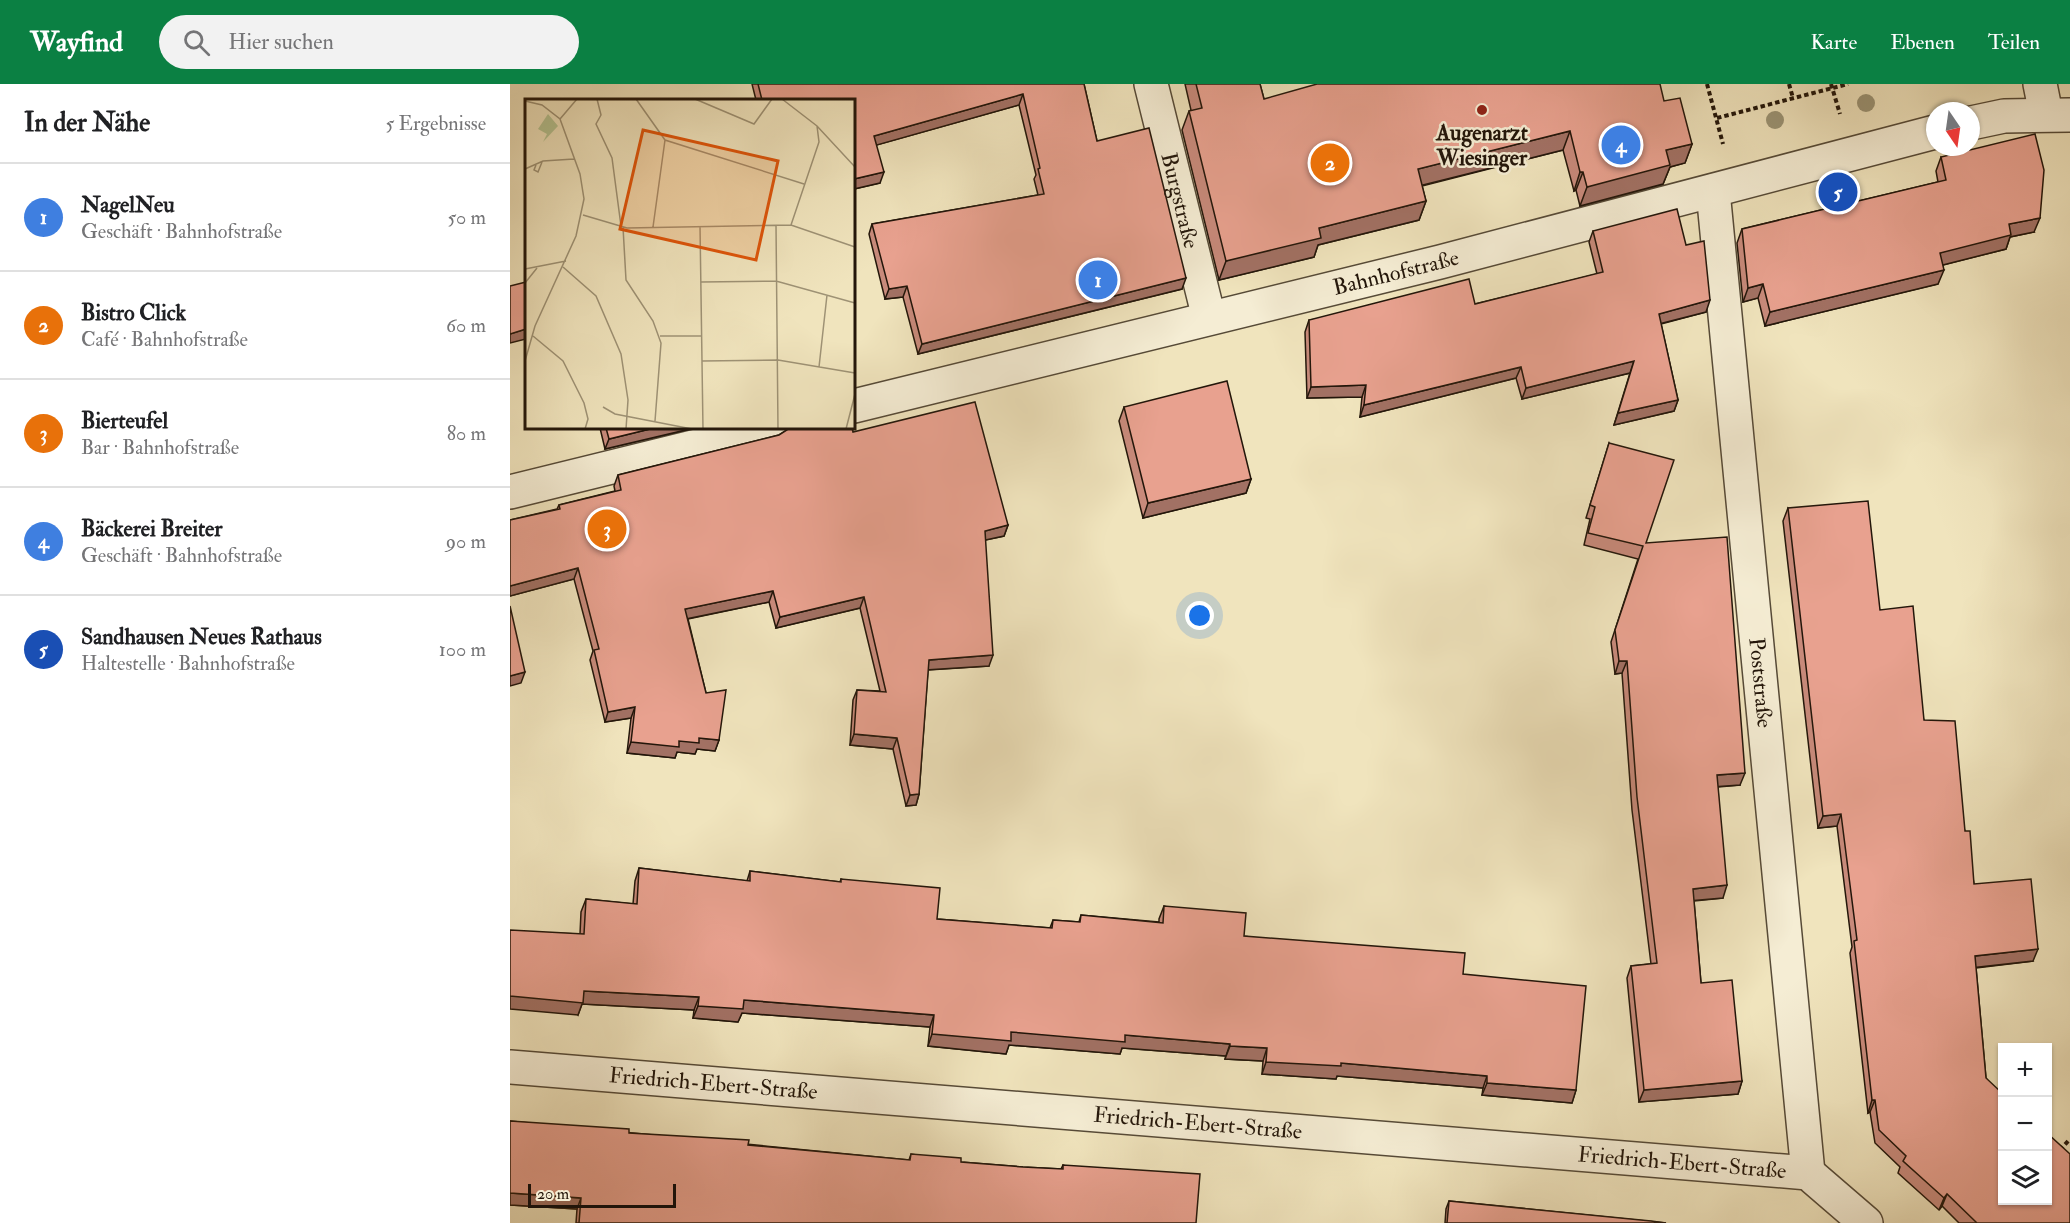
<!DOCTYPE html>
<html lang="de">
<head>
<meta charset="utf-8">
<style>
	:root { --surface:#fff; --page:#f2f2f2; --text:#202124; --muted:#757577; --line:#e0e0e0; --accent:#0b8043 }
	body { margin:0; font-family:"IM FELL Double Pica",serif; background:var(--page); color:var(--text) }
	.controls { position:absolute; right:18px; bottom:18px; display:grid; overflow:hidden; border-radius:0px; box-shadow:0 2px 4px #0004 }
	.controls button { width:54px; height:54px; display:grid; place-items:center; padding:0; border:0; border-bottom:2px solid var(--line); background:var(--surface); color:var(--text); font:30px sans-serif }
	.compass { position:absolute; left:1416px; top:18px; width:54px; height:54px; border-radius:50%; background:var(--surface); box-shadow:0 2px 4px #0004; rotate:167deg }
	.scale { position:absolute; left:18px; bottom:15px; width:148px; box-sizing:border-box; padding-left:6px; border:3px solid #23160a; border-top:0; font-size:16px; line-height:21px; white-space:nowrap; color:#23160a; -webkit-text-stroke:4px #f5edd4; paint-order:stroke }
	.you { position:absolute; left:690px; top:532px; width:21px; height:21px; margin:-15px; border:4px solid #fff; border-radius:50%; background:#1a73e8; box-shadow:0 0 0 9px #1a73e833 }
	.badge { display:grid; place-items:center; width:39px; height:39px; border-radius:50%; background:var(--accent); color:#fff; font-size:20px; font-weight:700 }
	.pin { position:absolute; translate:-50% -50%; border:3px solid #fff; box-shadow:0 2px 6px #0006 }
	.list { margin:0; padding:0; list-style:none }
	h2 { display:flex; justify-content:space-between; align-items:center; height:78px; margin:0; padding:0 24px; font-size:26px }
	h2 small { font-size:20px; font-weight:400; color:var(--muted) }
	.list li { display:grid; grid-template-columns:39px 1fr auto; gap:18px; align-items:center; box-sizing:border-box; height:108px; padding:0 24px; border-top:2px solid var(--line) }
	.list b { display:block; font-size:22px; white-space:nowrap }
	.list p { margin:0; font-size:20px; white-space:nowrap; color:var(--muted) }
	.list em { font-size:20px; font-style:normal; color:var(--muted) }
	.icon { flex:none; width:33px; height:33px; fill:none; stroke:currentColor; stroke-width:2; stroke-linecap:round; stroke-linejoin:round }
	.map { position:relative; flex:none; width:1560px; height:1139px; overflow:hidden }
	header { display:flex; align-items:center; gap:36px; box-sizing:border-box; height:84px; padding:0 30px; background:var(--accent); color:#fff }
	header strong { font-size:28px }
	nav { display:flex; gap:33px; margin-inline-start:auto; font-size:21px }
	.search { width:420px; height:54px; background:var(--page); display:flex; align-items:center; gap:15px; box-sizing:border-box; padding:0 21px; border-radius:33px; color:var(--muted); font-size:22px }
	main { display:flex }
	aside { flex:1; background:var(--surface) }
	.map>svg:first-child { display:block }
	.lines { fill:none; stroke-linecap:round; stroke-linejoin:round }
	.minor-casing { stroke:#564a37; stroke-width:36 }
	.path { stroke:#23160a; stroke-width:4; stroke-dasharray:4.5 3; stroke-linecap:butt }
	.minor { stroke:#f5edd4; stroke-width:33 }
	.tree { fill:#9b9475 }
	.wall { fill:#c88a7b; stroke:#23160a; stroke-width:1.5 }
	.shaded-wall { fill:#a27164; stroke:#23160a; stroke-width:1.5 }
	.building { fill:#e8a18f; stroke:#23160a; stroke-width:1.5 }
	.poi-dot { fill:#8f2418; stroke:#f5edd4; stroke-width:2 }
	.labels { text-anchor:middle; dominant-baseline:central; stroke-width:5; stroke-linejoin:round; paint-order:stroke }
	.poi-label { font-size:22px; font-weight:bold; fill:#23160a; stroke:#f5edd4 }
	.street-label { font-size:22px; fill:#23160a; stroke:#f5edd4 }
	.inset-road { fill:none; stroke:#9e9275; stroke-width:1.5 }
	.view { fill:#de560c; fill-opacity:0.15; stroke:#de560c; stroke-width:3 }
	.inset-edge { fill:none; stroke:#23160a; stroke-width:3 }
</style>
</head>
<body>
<header>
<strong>Wayfind</strong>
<div class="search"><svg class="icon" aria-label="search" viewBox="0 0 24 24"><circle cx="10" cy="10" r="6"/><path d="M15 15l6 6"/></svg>Hier suchen</div>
<nav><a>Karte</a><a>Ebenen</a><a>Teilen</a></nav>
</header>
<main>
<aside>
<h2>In der Nähe<small>5 Ergebnisse</small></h2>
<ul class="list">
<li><span class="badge" style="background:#3f7fe0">1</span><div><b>NagelNeu</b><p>Geschäft · Bahnhofstraße</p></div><em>50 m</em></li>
<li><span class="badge" style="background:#e8710a">2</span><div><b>Bistro Click</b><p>Café · Bahnhofstraße</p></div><em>60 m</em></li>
<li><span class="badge" style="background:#e8710a">3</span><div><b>Bierteufel</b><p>Bar · Bahnhofstraße</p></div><em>80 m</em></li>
<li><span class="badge" style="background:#3f7fe0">4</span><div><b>Bäckerei Breiter</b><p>Geschäft · Bahnhofstraße</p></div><em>90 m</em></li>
<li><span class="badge" style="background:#1a4fb4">5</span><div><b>Sandhausen Neues Rathaus</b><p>Haltestelle · Bahnhofstraße</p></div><em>100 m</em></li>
</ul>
</aside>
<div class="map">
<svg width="1560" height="1139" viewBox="0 0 1560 1139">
	<rect width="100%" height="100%" fill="#f0e4bd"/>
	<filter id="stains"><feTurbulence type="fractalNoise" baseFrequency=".00333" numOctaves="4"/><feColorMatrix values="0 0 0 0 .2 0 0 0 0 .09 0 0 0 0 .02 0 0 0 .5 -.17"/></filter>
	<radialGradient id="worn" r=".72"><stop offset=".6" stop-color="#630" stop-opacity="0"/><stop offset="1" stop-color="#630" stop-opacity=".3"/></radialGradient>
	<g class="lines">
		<defs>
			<g id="minor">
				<path id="s1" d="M641,0l58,234"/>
				<path d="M1530,0l6,30"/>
				<path d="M1461,39l33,-7 66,-1"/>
				<path id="s2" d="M1203,107l95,982"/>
				<path id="s3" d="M344,322l586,-144 495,-130"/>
				<path d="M0,408l260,-64"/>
				<path id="s4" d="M0,983l1298,106 58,50"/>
			</g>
		</defs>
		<use href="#minor" class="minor-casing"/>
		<g class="path">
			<path d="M1197,0l16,60"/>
			<path d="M1279,0l4,14"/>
			<path d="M1321,0l9,30"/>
			<path d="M1207,34l131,-34"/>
			<path d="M1550,1066l10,-11"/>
		</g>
		<use href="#minor" class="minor"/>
	</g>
	<g class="tree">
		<circle cx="1356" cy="19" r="9"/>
		<circle cx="1265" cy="36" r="9"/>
	</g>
	<g class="wall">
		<path d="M242,0h332l13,57 85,148 -264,65 -15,-57 -18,2 -16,-65 3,-10 166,-29 -4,-16 2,-4 -17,-70 -143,40 4,38 -26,6v-89h-98z"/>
		<path d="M675,0h75l4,15 400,2 28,43 -7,19 -15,4 -7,17 -83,22 -4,-16 -2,1 -11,-41 -141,36 4,15 -7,19 -101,25 -4,12 -95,23 -37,-150 7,-19 2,-1z"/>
		<path d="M1431,73l93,75 -24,5 -4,12 -63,16 -5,19 -173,42 -7,-28 -15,4 -6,-59 5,-14 196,-47 -2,-11z"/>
		<path d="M1083,147l93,14 20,67 -45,12 17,76 -4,11 -60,14 16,-52 -108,26 -6,-21 -156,39 2,-20 -55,1 -2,-66 4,-12 166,-16 122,-30 -8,-32z"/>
		<path d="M614,323l127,72 -5,14 -103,25 -24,-97z"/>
		<path d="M90,344h94l-89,21z"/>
		<path d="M278,344h64l1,4 155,93 -4,11 -19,4 4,126 -61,4 -9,124 -3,11 -10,1 -13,-57 -43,-4 3,-45 4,-10 23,1 -20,-83 -84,20 -7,-26 -81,17 18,74 13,47 -4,11 -18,-2 -2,5 -18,-2 -2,6 -48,-5 4,-35 -26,4 -15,-62 3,-9 -19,-72 -64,17v-76l47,-11 2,-4 56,-14 -1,-5 4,-11 161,-40 8,-5z"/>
		<path d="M1099,359l37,100 94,242 -22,2 5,111 -29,3 7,82 41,98 -4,13 -99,8 -12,-124 4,-12 20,-2 -19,-154 -10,-137 -7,1 -4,-32 27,-83 -54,-14 6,-26 -4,-1z"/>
		<path d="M1278,424l92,102 44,110 41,111 9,53 59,77 -57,7 10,110 84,145h-111l-17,-17 -3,4 -41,-37 2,-6 -25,-24 -5,-31 -2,1 -18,-160 2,-6 -15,-121 -19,2 -35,-307z"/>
		<path d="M129,784l108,13 3,-10 90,11 1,-3 96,40 113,9 3,-8 26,2 2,-7 78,7v-3l5,-13 80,30 219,38 113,116 -4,13 -90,-8 1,-7 -146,-12 -1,3 -74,-5 1,-13 -38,-2 1,-3 -104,-8 -2,6 -111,-9 -3,9 -78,-8 2,-19 -188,-14 -4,9 -45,-4 1,-8 -112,-6 -4,11 -52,-83 54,2 1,-22 5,-13 47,5 2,-23z"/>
		<path d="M0,1037l399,39 2,-6 50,8 62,5 38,2 2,-4 133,58h-620l1,-14 -67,-4z"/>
		<path d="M939,1117l217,22h-221l1,-14z"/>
	</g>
	<g class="shaded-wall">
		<path d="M513,10l-4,11 -149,42 4,-11z"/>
		<path d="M1060,47l-7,19 -152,38 7,-19z"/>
		<path d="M1182,60l-7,19 -15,4 -7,17 -83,22 7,-19 79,-37z"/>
		<path d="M374,88l-4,11 -26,6v-10z"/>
		<path d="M1070,88h3l-7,18 -2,1z"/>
		<path d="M916,117l-7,19 -101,25 -4,12 -95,23 7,-19 93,-33z"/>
		<path d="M1530,134l-6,14 -24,5 -4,12 -71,18 5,-14 69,-29z"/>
		<path d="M1434,186l-6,14 -173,42 5,-14z"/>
		<path d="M676,194l-4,11 -264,65 4,-10z"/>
		<path d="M1253,200l-5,14 -15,4 5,-14z"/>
		<path d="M397,202l-4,11 -18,2 4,-10z"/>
		<path d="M1200,216l-4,12 -51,13 4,-11z"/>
		<path d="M16,245v10l-16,4v-9z"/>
		<path d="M1124,277l-4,12 -108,26 4,-11z"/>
		<path d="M1011,283l-5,11 -156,39 4,-12z"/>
		<path d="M856,301l-4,12 -55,1 4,-11z"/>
		<path d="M1168,316l-4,11 -60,14 4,-12z"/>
		<path d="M144,344h40l-89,21 4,-10z"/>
		<path d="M741,395l-5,14 -103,25 5,-15z"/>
		<path d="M498,441l-4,11 -23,5 4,-10z"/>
		<path d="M68,484l-4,11 -64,17v-10z"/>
		<path d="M263,507l-4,11 -88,18 4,-11z"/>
		<path d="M354,513l-4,11 -84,20 4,-11z"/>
		<path d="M483,571l-4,11 -64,4 4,-10z"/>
		<path d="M1109,577h8l-5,12 -7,1z"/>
		<path d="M15,588l-4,11 -11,3v-10z"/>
		<path d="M125,623l-4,11 -26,4 3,-10z"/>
		<path d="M344,650l43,4 -4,11 -43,-4z"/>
		<path d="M189,654l20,2 -4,11 -18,-2 -2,5 -18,-2 -2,6 -48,-5 4,-11 48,-1z"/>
		<path d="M1235,689l-5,12 -28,2 5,-12z"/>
		<path d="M409,710l-3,11 -10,1 4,-11z"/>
		<path d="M1331,730l-4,12 -19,2 5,-12z"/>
		<path d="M1217,801l-4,13 -35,3 5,-12z"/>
		<path d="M1528,865l-5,12 -63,7 5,-12z"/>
		<path d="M74,907l115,6 -5,13 -112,-6 -4,11 -68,-6v-13z"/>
		<path d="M234,916l190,15 -4,12 -188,-14 -4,9 -45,-4 5,-12z"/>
		<path d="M501,948l114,3 105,9 -4,12 -104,-8 -2,6 -111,-9 -3,9 -78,-8 4,-12z"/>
		<path d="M720,962l37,2 -4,13 -38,-2z"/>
		<path d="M756,978l75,1 146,13 -4,12 -146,-12 -1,3 -74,-5z"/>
		<path d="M1232,997l-4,13 -99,8 5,-12z"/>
		<path d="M977,999l89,7 -4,13 -90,-8z"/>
		<path d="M1362,1016h3l-5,12 -2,1z"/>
		<path d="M0,1109l71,5 -4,11 -67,-4z"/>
		<path d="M1437,1110l-5,12 -3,4 5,-12z"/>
	</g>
	<g class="building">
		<path d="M248,0h326l13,57 52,-13 37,150 -264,66 -15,-58 -18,3 -17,-65 172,-30 -6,-25 2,-1 -17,-74 -149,42 10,36 -30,7v-79h-93h1z"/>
		<path d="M686,0h64l4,15 53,-15h343l4,17 16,-3 12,46 -26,6 4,15 -83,22 -4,-15h-3l-10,-41 -152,38 8,32 -107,27 2,10 -95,23 -37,-150 13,-3z"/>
		<path d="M1525,50l9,36 -4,48 -31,6 2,11 -71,18 4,17 -174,42 -7,-28 -15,4 -6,-59 204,-49 -5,-23z"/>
		<path d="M1167,125l9,36 18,-4 6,59 -51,14 19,86 -60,13 16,-52 -108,27 -5,-21 -157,38 2,-20 -55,2 -2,-67 160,-41 6,25 128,-32 -10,-41z"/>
		<path d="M16,198v47l-16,5v-48z"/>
		<path d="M717,297l24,98 -103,24 -24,-96z"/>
		<path d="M465,318l33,123 -23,6 8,124 -64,5 -10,134 -9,1 -13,-57 -43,-4 3,-44 29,2 -22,-95 -84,20 -7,-26 -88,18 21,84 20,-3 -7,50 -20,-2v5l-20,-2v6l-48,-5 4,-35 -27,5 -14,-62 5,-1 -21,-81 -68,18v-66l50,-11 -1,-4 62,-15 -3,-15 161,-40 8,-5 2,-2h63l1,4z"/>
		<path d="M96,344h48l-45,11z"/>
		<path d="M1099,359l65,17 -28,83 81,-6 18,236 -28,2 10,110 -34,4 8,94 31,-3 10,101 -98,9 -13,-124 26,-3 -20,-166 -10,-136h-8l-4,-31 28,-84 -55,-13 7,-26 -5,-2z"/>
		<path d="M1358,417l12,109 33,-4 11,114 31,1 10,110h5l4,53 57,-5 7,70 -63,7 11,122 16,15v107h46v-66l22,20v69h-93l-30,-29 -3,4 -41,-37 3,-5 -27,-26 -4,-30h-3l-18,-159 3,-1 -16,-126 -18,2 -35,-308z"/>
		<path d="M0,522l15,66 -15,4z"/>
		<path d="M129,784l111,13v-10l91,11v-3l99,9 -3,31 115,9 1,-8 27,2 1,-7 82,8 1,-17 82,7 -2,23 221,17 -2,21 123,12 -10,104 -89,-7v-7l-146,-13v3l-75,-4 1,-14 -37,-2v-2l-105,-9v7l-114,-10v9l-79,-7 2,-19 -190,-15 -1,9 -45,-3 1,-9 -115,-6 -1,12 -73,-7v-66l74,4 2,-35 51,5z"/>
		<path d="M0,1037l119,8v4l120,7 -1,5 162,15 1,-6 50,4v4l62,5 40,2v-4l137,9 -4,49h-617l2,-25 -71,-5z"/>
		<path d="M939,1117l202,20 15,2h-219z"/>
	</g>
	<circle class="poi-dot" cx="972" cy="26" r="6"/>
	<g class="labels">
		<g class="poi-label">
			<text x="972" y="49">Augenarzt<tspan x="972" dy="25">Wiesinger</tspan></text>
		</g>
		<g class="street-label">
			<text stroke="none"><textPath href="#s1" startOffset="120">Burgstraße</textPath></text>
			<text stroke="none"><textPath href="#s3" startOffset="558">Bahnhofstraße</textPath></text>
			<text stroke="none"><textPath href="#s2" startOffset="494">Poststraße</textPath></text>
			<text stroke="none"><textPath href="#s4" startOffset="204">Friedrich-Ebert-Straße</textPath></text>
			<text stroke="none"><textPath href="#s4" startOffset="690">Friedrich-Ebert-Straße</textPath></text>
			<text stroke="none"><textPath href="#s4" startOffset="1176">Friedrich-Ebert-Straße</textPath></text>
		</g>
	</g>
	<g transform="translate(15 15)">
		<rect width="330" height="330" fill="#f0e4bd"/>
		<path d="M23,15l10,12 -15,16 4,-8 -9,-5z" fill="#b6c593"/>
		<path class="inset-road" d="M72,0l4,16 -5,9 16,34 9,68M111,0l29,41 139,44M170,0l59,25 18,-25M257,0l35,27 38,41M0,2l17,4 18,14 20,55 4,25 -8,37 -41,90 -10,35M35,20l17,-20M11,66l-2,5 4,2 4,-10M0,70l18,-8 31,-2M58,116l44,13 164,-3 64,22M251,126l2,204M266,126l28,-83 -2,-16M175,127l3,203M98,128l3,53 27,41 8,22 -6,78M128,128l12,-87M38,168l33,29 25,58 7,46 -2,29M0,170l41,-8M176,183l75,-1 79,22M0,184l12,-15M8,237l30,25 21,42 4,16 -3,10M135,237h41M177,262l76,-1 77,13M294,268l8,-72M78,308l12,7 77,15M321,330l9,-35"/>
		<path class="view" d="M118,31l135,31 -22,99 -136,-31z"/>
		<rect width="330" height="330" class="inset-edge"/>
	</g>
	<rect width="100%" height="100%" filter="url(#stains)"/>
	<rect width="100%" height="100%" fill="url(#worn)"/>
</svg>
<div class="controls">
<button>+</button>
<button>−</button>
<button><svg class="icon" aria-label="layers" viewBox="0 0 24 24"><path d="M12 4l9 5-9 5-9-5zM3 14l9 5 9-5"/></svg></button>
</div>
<svg class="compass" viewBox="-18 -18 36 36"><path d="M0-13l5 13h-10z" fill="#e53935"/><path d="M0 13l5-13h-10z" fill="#757577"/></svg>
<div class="scale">20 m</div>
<div class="you"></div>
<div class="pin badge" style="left:588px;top:196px;background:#3f7fe0">1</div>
<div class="pin badge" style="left:820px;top:79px;background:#e8710a">2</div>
<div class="pin badge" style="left:97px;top:445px;background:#e8710a">3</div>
<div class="pin badge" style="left:1111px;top:61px;background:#3f7fe0">4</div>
<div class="pin badge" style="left:1328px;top:108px;background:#1a4fb4">5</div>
</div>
</main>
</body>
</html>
